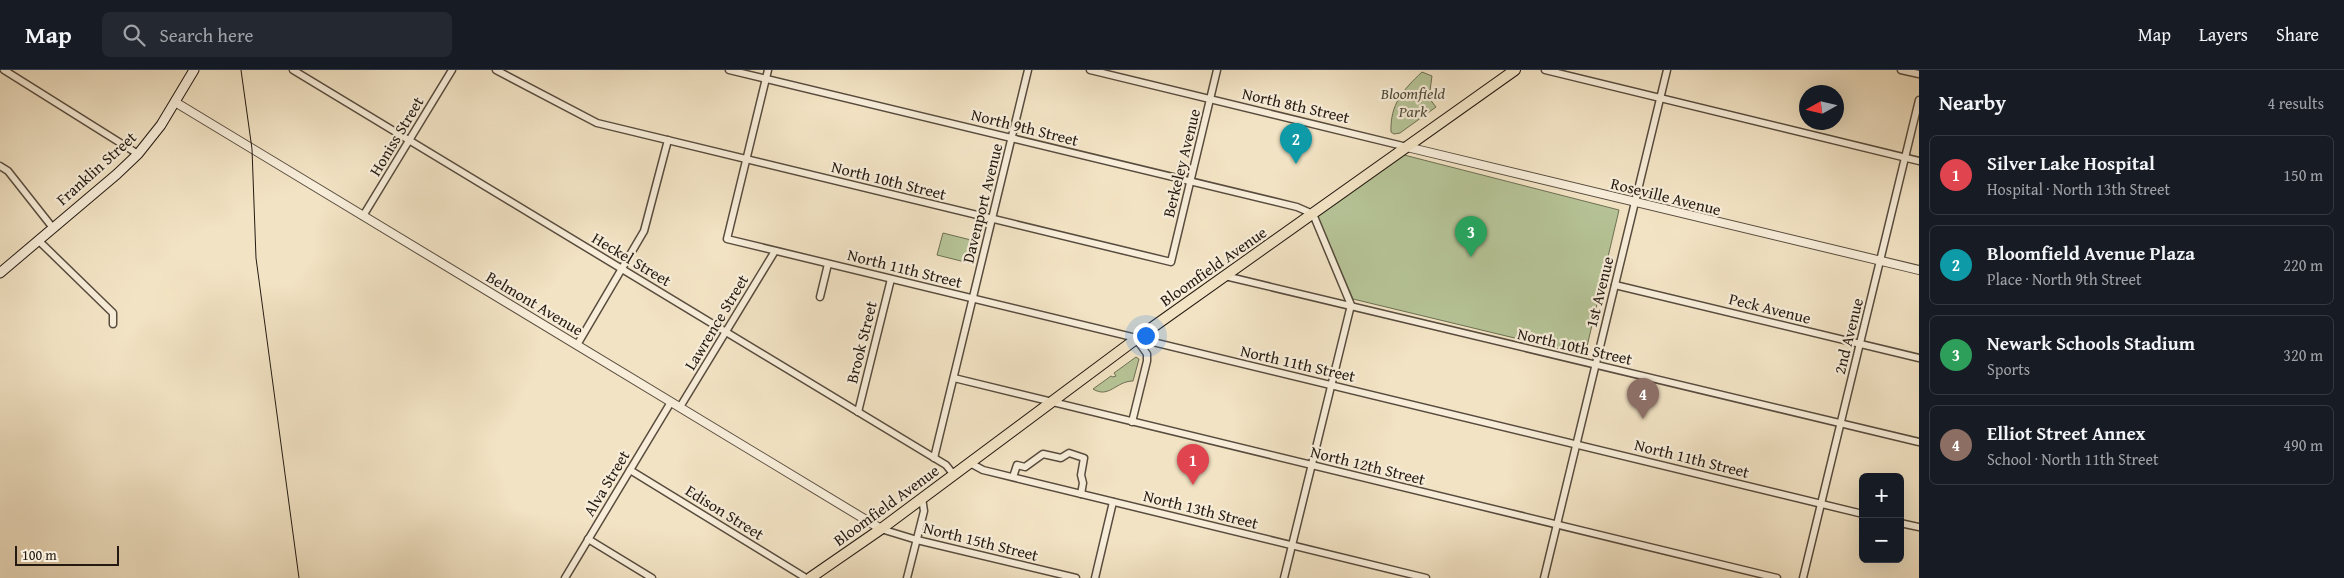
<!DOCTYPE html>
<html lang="en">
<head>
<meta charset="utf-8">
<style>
	:root { --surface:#171b24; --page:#242831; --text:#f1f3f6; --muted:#9ea1a6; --line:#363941; --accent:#c59692 }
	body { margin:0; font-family:"Gentium Book Plus",serif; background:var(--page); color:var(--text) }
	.controls { position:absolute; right:15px; bottom:15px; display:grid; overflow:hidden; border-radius:8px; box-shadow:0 5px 20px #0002 }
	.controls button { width:45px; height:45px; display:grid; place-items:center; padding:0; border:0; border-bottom:1px solid var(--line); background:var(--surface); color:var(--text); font:25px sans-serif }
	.compass { position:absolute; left:1799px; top:15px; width:45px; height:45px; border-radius:50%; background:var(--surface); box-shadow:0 5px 20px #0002; rotate:262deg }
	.scale { position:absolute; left:15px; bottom:12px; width:104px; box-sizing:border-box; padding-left:5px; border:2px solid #241a12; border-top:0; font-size:14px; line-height:18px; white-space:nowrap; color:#241a12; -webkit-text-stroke:4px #f7edd9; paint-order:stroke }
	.you { position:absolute; left:1145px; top:265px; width:18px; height:18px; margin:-12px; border:4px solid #fff; border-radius:50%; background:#1a73e8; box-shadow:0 0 0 8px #1a73e833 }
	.badge { display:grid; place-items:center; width:32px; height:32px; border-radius:50%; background:var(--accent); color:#fff; font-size:16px; font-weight:700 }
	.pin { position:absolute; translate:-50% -41px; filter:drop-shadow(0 1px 2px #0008) }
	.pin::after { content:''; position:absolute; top:26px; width:18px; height:15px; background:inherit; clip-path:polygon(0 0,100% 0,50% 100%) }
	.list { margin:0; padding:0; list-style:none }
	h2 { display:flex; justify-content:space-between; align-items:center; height:65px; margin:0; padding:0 20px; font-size:21px }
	h2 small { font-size:16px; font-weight:400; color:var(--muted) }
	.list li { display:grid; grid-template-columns:32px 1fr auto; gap:15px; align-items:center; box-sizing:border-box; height:80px; margin:0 10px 10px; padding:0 10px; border:1px solid var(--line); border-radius:8px }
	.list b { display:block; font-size:19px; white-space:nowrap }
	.list p { margin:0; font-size:16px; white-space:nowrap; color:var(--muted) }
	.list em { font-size:16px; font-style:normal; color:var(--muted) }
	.icon { flex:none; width:28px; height:28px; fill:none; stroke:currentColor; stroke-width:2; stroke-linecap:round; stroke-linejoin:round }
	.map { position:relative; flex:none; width:1919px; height:508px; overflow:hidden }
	header { display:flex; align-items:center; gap:30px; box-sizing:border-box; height:70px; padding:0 25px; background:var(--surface); border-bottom:1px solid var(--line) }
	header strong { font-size:24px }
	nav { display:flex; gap:28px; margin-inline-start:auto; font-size:18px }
	.search { width:350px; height:45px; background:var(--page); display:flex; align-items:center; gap:12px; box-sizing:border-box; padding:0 18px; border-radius:8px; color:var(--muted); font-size:19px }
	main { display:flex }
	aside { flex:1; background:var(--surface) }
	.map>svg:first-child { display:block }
	.green { fill:#b6c497; stroke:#6d6f54 }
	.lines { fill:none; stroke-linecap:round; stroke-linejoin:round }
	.minor-casing { stroke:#584c3e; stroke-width:9 }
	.tertiary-casing { stroke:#584c3e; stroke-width:10 }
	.secondary-casing { stroke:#241a12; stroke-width:11 }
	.primary-casing { stroke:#241a12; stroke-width:12 }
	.minor { stroke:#f7edd9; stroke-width:6 }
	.tertiary { stroke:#f7edd9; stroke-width:8 }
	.secondary { stroke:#f7edd9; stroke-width:9 }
	.primary { stroke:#f2e3c4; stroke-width:10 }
	.tram { stroke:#241a12; stroke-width:1 }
	.labels { text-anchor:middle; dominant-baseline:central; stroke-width:4.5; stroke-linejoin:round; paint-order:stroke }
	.park-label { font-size:16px; font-style:italic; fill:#504d3a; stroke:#f7edd9 }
	.street-label { font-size:16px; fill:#241a12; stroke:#f7edd9 }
</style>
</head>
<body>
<header>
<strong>Map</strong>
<div class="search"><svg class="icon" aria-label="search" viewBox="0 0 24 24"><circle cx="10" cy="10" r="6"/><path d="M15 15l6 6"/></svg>Search here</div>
<nav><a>Map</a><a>Layers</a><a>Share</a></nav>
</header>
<main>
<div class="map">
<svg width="1919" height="508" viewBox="0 0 1919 508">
	<rect width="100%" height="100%" fill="#f2e3c4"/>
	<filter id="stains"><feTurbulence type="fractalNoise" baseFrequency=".004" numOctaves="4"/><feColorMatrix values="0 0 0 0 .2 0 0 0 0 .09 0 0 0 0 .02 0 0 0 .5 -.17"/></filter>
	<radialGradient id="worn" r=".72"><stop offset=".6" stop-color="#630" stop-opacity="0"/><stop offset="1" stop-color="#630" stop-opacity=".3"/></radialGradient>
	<g class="green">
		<path d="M1422,2l10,4 -3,22 7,9 -36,26 -6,1 -3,-2c-1,-28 12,-42 31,-60z"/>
		<path d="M1404,85l215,55 -34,145 -232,-56 -36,-84z"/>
		<path d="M943,163l32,8 -6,22 -32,-8z"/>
		<path d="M1136,287l3,2 -6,22c-17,0 -24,18 -40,8l18,-13 2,1 3,-1 -2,-3z"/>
	</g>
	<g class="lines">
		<defs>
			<g id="minor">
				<path d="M4,0l134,84"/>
				<path d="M293,0l653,395 8,10"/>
				<path d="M496,0l101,53 574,139 46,-192"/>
				<path d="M729,0l568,137 16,7 38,91 -67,273"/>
				<path d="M768,0l-41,169 1136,275"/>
				<path d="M1090,0l317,77"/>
				<path d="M1545,0l374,91"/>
				<path d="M1901,0l18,4"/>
				<path d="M0,96l8,5 45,57"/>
				<path d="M363,146l89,-146"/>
				<path d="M38,170l75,73v11"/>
				<path d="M1225,206l694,166"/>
				<path d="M1615,215l304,73"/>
				<path d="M820,227l8,-33"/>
				<path d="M577,275l67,-114 24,-91"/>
				<path d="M954,308l823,200"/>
				<path d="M680,337l95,-156"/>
				<path d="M858,342l33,-133"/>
				<path d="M1132,352l15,-61v-7l-10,-14"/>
				<path d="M934,388l94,-388"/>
				<path d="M970,393l13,7 443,108"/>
				<path d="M630,400l176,108"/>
				<path d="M1013,407l4,-12 8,2 18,-13 18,4 8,-5 15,5 -3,17 2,8 -2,11"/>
				<path d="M1900,453l19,4"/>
				<path d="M881,459l36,11 159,38"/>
				<path d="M588,469l64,39"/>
				<path d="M565,508l106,-176"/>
				<path d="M907,508l17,-67 -2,-13"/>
				<path d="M1095,508l18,-76"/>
				<path d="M1544,508l123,-508"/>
				<path d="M1803,508l116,-478"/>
			</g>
			<g id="tertiary">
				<path d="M175,32l706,427"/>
				<path d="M1407,77l512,123"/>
			</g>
			<path id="secondary" d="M0,203l117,-99 21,-20 23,-29 33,-55"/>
			<path id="primary" d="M810,508l71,-49 255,-190 379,-269"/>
		</defs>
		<use href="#minor" class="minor-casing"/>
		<use href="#tertiary" class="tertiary-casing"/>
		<use href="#secondary" class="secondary-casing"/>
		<use href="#primary" class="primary-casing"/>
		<use href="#minor" class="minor"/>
		<use href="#tertiary" class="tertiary"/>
		<use href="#secondary" class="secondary"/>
		<use href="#primary" class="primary"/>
		<path class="tram" d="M241,0l11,79 4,109 43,320"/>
	</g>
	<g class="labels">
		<g class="park-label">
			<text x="1413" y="23">Bloomfield<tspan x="1413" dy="18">Park</tspan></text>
		</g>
		<g class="street-label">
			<text transform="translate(1296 35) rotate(13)">North 8th Street</text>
			<text transform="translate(1025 57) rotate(14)">North 9th Street</text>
			<text transform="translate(396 66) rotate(-59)">Honiss Street</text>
			<text transform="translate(1181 93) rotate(-76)">Berkeley Avenue</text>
			<text transform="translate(96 98) rotate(-42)">Franklin Street</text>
			<text transform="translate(889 110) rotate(14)">North 10th Street</text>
			<text transform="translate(1666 126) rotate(14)">Roseville Avenue</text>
			<text transform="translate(982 133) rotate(-76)">Davenport Avenue</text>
			<text transform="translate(632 189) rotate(31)">Heckel Street</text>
			<text transform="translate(1213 196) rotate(-35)">Bloomfield Avenue</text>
			<text transform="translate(905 198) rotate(14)">North 11th Street</text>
			<text transform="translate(1599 222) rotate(-76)">1st Avenue</text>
			<text transform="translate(535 233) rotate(31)">Belmont Avenue</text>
			<text transform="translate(1770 238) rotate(14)">Peck Avenue</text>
			<text transform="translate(716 252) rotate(-59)">Lawrence Street</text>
			<text transform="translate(1848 266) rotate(-76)">2nd Avenue</text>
			<text transform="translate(861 272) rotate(-76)">Brook Street</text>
			<text transform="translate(1575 276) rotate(13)">North 10th Street</text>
			<text transform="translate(1298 293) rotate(13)">North 11th Street</text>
			<text transform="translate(1692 388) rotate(14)">North 11th Street</text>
			<text transform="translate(1368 395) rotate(14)">North 12th Street</text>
			<text transform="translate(606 413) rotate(-59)">Alva Street</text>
			<text transform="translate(886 435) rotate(-36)">Bloomfield Avenue</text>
			<text transform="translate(1201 439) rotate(14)">North 13th Street</text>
			<text transform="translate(725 442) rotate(32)">Edison Street</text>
			<text transform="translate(981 471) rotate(14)">North 15th Street</text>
		</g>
	</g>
	<rect width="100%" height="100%" filter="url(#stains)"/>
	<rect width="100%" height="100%" fill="url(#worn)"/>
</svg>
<div class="controls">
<button>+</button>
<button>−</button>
</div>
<svg class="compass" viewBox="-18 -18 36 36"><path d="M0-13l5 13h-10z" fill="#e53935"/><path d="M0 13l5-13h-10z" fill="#9ea1a6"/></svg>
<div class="scale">100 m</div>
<div class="you"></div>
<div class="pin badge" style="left:1193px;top:415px;background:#e0444e">1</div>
<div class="pin badge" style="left:1296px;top:94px;background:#0f9aa8">2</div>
<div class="pin badge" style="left:1471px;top:187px;background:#2e9e5b">3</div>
<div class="pin badge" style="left:1643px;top:349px;background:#8d6e63">4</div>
</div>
<aside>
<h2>Nearby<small>4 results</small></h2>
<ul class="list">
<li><span class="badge" style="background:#e0444e">1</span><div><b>Silver Lake Hospital</b><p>Hospital · North 13th Street</p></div><em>150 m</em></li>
<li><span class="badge" style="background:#0f9aa8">2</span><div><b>Bloomfield Avenue Plaza</b><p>Place · North 9th Street</p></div><em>220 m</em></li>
<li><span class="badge" style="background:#2e9e5b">3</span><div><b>Newark Schools Stadium</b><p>Sports</p></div><em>320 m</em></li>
<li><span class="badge" style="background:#8d6e63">4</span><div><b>Elliot Street Annex</b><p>School · North 11th Street</p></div><em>490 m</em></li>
</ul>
</aside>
</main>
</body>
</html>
